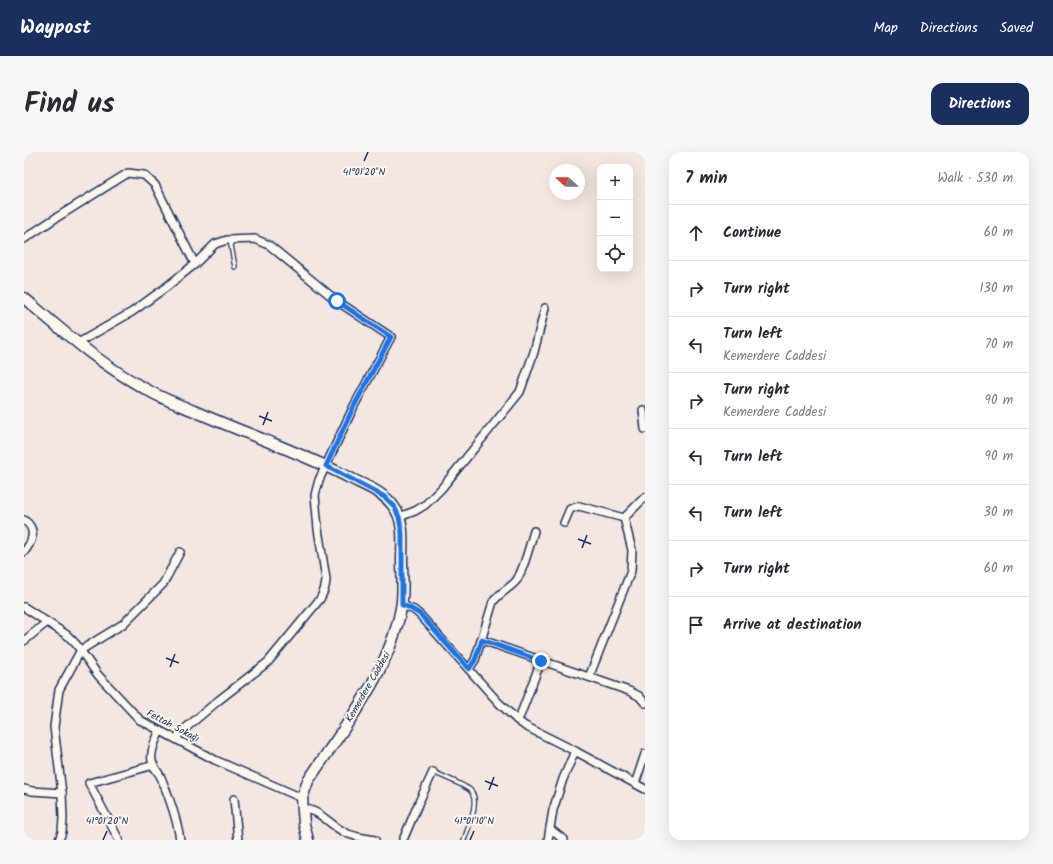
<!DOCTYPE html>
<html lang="en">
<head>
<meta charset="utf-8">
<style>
	:root { --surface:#fff; --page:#f7f7f7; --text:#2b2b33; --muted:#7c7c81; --line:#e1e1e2; --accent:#1b2f5e }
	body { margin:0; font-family:Kalam,sans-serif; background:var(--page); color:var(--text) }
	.controls { position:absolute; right:12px; top:12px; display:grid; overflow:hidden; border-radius:8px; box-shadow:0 4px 16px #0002 }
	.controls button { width:36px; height:36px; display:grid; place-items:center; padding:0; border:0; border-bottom:1px solid var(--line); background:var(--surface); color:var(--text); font:20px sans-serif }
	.compass { position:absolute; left:525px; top:12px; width:36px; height:36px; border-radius:50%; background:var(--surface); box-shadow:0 4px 16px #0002; rotate:291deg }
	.stop { position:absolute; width:12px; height:12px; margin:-9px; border:3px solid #1a73e8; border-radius:50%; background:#fff }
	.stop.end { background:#1a73e8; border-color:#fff; box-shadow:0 1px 4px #0008 }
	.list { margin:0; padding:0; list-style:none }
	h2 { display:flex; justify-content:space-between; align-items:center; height:52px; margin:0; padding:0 16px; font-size:17px }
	h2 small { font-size:13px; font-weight:400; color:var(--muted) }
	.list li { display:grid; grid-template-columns:26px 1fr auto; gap:12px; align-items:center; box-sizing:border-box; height:56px; padding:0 16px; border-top:1px solid var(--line) }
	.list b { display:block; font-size:15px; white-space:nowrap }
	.list p { margin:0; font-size:13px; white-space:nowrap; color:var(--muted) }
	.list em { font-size:13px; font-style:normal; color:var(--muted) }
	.icon { flex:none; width:22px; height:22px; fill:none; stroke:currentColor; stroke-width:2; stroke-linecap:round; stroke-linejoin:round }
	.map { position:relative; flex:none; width:621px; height:688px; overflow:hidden; border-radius:12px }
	header { display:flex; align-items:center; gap:24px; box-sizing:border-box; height:56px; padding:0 20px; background:var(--accent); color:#fff }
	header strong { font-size:19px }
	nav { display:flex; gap:22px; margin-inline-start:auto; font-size:14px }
	.intro { display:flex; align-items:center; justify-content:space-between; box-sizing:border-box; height:96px; padding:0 24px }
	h1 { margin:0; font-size:28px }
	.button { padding:10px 18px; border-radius:12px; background:var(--accent); color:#fff; font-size:14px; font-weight:700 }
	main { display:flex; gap:24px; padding:0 24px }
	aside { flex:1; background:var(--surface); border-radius:12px; box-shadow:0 4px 16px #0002 }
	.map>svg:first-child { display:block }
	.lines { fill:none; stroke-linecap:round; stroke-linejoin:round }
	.lane-casing { stroke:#1b2f5e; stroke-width:6 }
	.street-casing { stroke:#1b2f5e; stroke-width:10 }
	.secondary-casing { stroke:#1b2f5e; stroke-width:13 }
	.lane { stroke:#fbf7ec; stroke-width:3.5 }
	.street { stroke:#fbf7ec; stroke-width:7 }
	.secondary { stroke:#fbf7ec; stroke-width:10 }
	.route { stroke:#1a73e8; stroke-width:5 }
	.ticks { fill:none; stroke:#1b2f5e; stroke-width:1.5 }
	.labels { text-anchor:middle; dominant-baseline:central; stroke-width:4; stroke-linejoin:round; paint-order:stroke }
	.street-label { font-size:10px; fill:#1b2f5e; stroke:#fbf7ec }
	.ticks-label { font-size:10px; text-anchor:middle; fill:#1b2f5e; stroke:#fbf7ec; stroke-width:4; stroke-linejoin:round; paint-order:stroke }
</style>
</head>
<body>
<header>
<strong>Waypost</strong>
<nav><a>Map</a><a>Directions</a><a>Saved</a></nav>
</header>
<div class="intro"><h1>Find us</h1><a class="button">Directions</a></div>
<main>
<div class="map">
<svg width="621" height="688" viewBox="0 0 621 688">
	<rect width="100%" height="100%" fill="#f4e6e1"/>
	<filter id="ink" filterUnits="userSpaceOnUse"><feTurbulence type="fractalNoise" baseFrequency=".025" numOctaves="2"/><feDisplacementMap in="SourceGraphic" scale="8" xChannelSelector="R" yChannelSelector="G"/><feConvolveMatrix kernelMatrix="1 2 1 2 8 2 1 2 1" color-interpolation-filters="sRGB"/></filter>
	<g filter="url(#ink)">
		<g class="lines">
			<defs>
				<g id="lane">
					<path d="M206,88l5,27"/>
					<path d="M409,620c9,4 31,13 37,18 11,10 -2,38 -6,50"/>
				</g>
				<g id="street">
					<path d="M0,87l27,-18 77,-48 16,2 11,10 40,79"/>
					<path d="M54,191l54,-31 33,-24 30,-24 20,-20 12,-4 28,-1 14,6 68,56 54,36 -37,69 -35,74 -4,15 3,34 8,50c0,8 -2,13 -6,20l-52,63 -49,38 -38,32 -5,7"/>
					<path d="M619,258l2,19"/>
					<path d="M375,365l16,-6 10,-6 16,-16 79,-97 14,-40 11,-44"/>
					<path d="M600,366l21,-21"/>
					<path d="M0,368c13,9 9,21 0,32"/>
					<path d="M540,371l6,-14 9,-3 45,12"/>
					<path d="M378,453l12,5 6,5 79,88 18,17 8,6 50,25 70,38"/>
					<path d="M0,455l43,28 9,9 22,31 42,45 75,40 87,38"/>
					<path d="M458,488l147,51 10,5 6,7"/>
					<path d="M0,489l23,-19"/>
					<path d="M445,517l6,-9 18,-58c6,-9 16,-13 23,-21 8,-11 14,-37 18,-50"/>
					<path d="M565,525l42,-106 1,-21 -8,-32"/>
					<path d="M493,568l3,-4 21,-55"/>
					<path d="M136,579c-4,8 -10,20 -8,30 1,7 8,12 10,19 7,16 16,43 18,60"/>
					<path d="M611,632l10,-30"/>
					<path d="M0,637l8,2 30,2"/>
					<path d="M210,647l4,41"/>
					<path d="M279,657c16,0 27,16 41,23 9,5 21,6 31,8"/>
					<path d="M526,677l14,11"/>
					<path d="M35,688l3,-8 1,-14 -1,-25 -8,-66 5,-37 22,-40 42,-26 40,-40 17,-32"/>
					<path d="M95,688l-30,-57 65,-18"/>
					<path d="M379,688l16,-38 14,-30"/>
					<path d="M524,688l5,-30 10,-31 12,-28"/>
				</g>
				<path id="secondary" d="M0,146c41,35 80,70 129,95 13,7 27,12 41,18 52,23 107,41 158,68 14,7 33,14 42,28 11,15 8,36 8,53 0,16 2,33 -1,48 -12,65 -57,119 -93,173l-6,17 2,26 4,16"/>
			</defs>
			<use href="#lane" class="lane-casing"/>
			<use href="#street" class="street-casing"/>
			<use href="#secondary" class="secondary-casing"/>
			<use href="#lane" class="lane"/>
			<use href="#street" class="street"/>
			<use href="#secondary" class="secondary"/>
		</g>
	</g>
	<g class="lines" filter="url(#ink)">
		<path class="route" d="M313,149l54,36 -37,69 -28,60 50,26 10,6 8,8 5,11 3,16v72l6,2 12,7 49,55 6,-9 7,-20 59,21"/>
	</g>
	<path class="ticks" d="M340,9l4,-9M235,264l13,5M239,273l5,-13M554,387l13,5M558,396l5,-13M142,506l13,5M146,515l5,-13M461,629l13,5M465,638l5,-13M79,688l4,-9M446,688l4,-9"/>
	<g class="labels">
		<g class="street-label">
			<text transform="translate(344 535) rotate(-60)">Kemerdere Caddesi</text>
			<text transform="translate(149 574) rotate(28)">Fettah Sokağı</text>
		</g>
	</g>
	<g class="ticks-label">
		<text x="340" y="23">41°01'20"N</text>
		<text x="83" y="672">41°01'20"N</text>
		<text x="450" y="672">41°01'10"N</text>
	</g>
</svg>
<div class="controls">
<button>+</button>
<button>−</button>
<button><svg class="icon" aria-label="locate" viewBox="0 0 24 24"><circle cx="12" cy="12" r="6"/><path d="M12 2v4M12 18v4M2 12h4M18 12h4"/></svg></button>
</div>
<svg class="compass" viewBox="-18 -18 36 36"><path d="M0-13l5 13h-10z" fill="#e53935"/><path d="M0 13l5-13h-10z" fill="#7c7c81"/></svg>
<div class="stop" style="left:313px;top:149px"></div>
<div class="stop end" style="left:517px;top:509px"></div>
</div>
<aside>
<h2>7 min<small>Walk · 530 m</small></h2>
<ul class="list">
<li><svg class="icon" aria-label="ahead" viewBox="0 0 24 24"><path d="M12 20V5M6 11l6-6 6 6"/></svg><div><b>Continue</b></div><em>60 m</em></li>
<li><svg class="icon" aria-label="right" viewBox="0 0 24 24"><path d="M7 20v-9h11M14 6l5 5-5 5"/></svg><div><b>Turn right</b></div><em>130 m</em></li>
<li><svg class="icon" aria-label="left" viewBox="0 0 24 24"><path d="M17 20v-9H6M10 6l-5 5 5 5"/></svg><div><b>Turn left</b><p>Kemerdere Caddesi</p></div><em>70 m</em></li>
<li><svg class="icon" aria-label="right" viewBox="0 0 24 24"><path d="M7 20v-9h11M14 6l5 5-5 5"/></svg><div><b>Turn right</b><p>Kemerdere Caddesi</p></div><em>90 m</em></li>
<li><svg class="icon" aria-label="left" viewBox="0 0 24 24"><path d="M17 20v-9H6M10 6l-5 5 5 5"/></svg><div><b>Turn left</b></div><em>90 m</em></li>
<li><svg class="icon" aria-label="left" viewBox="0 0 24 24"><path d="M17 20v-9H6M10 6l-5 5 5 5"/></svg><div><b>Turn left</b></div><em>30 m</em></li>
<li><svg class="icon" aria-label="right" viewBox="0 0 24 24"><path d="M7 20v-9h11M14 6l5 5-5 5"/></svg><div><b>Turn right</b></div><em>60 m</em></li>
<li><svg class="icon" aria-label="arrive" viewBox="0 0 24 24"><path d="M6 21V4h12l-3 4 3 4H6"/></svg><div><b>Arrive at destination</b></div></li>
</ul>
</aside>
</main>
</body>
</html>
